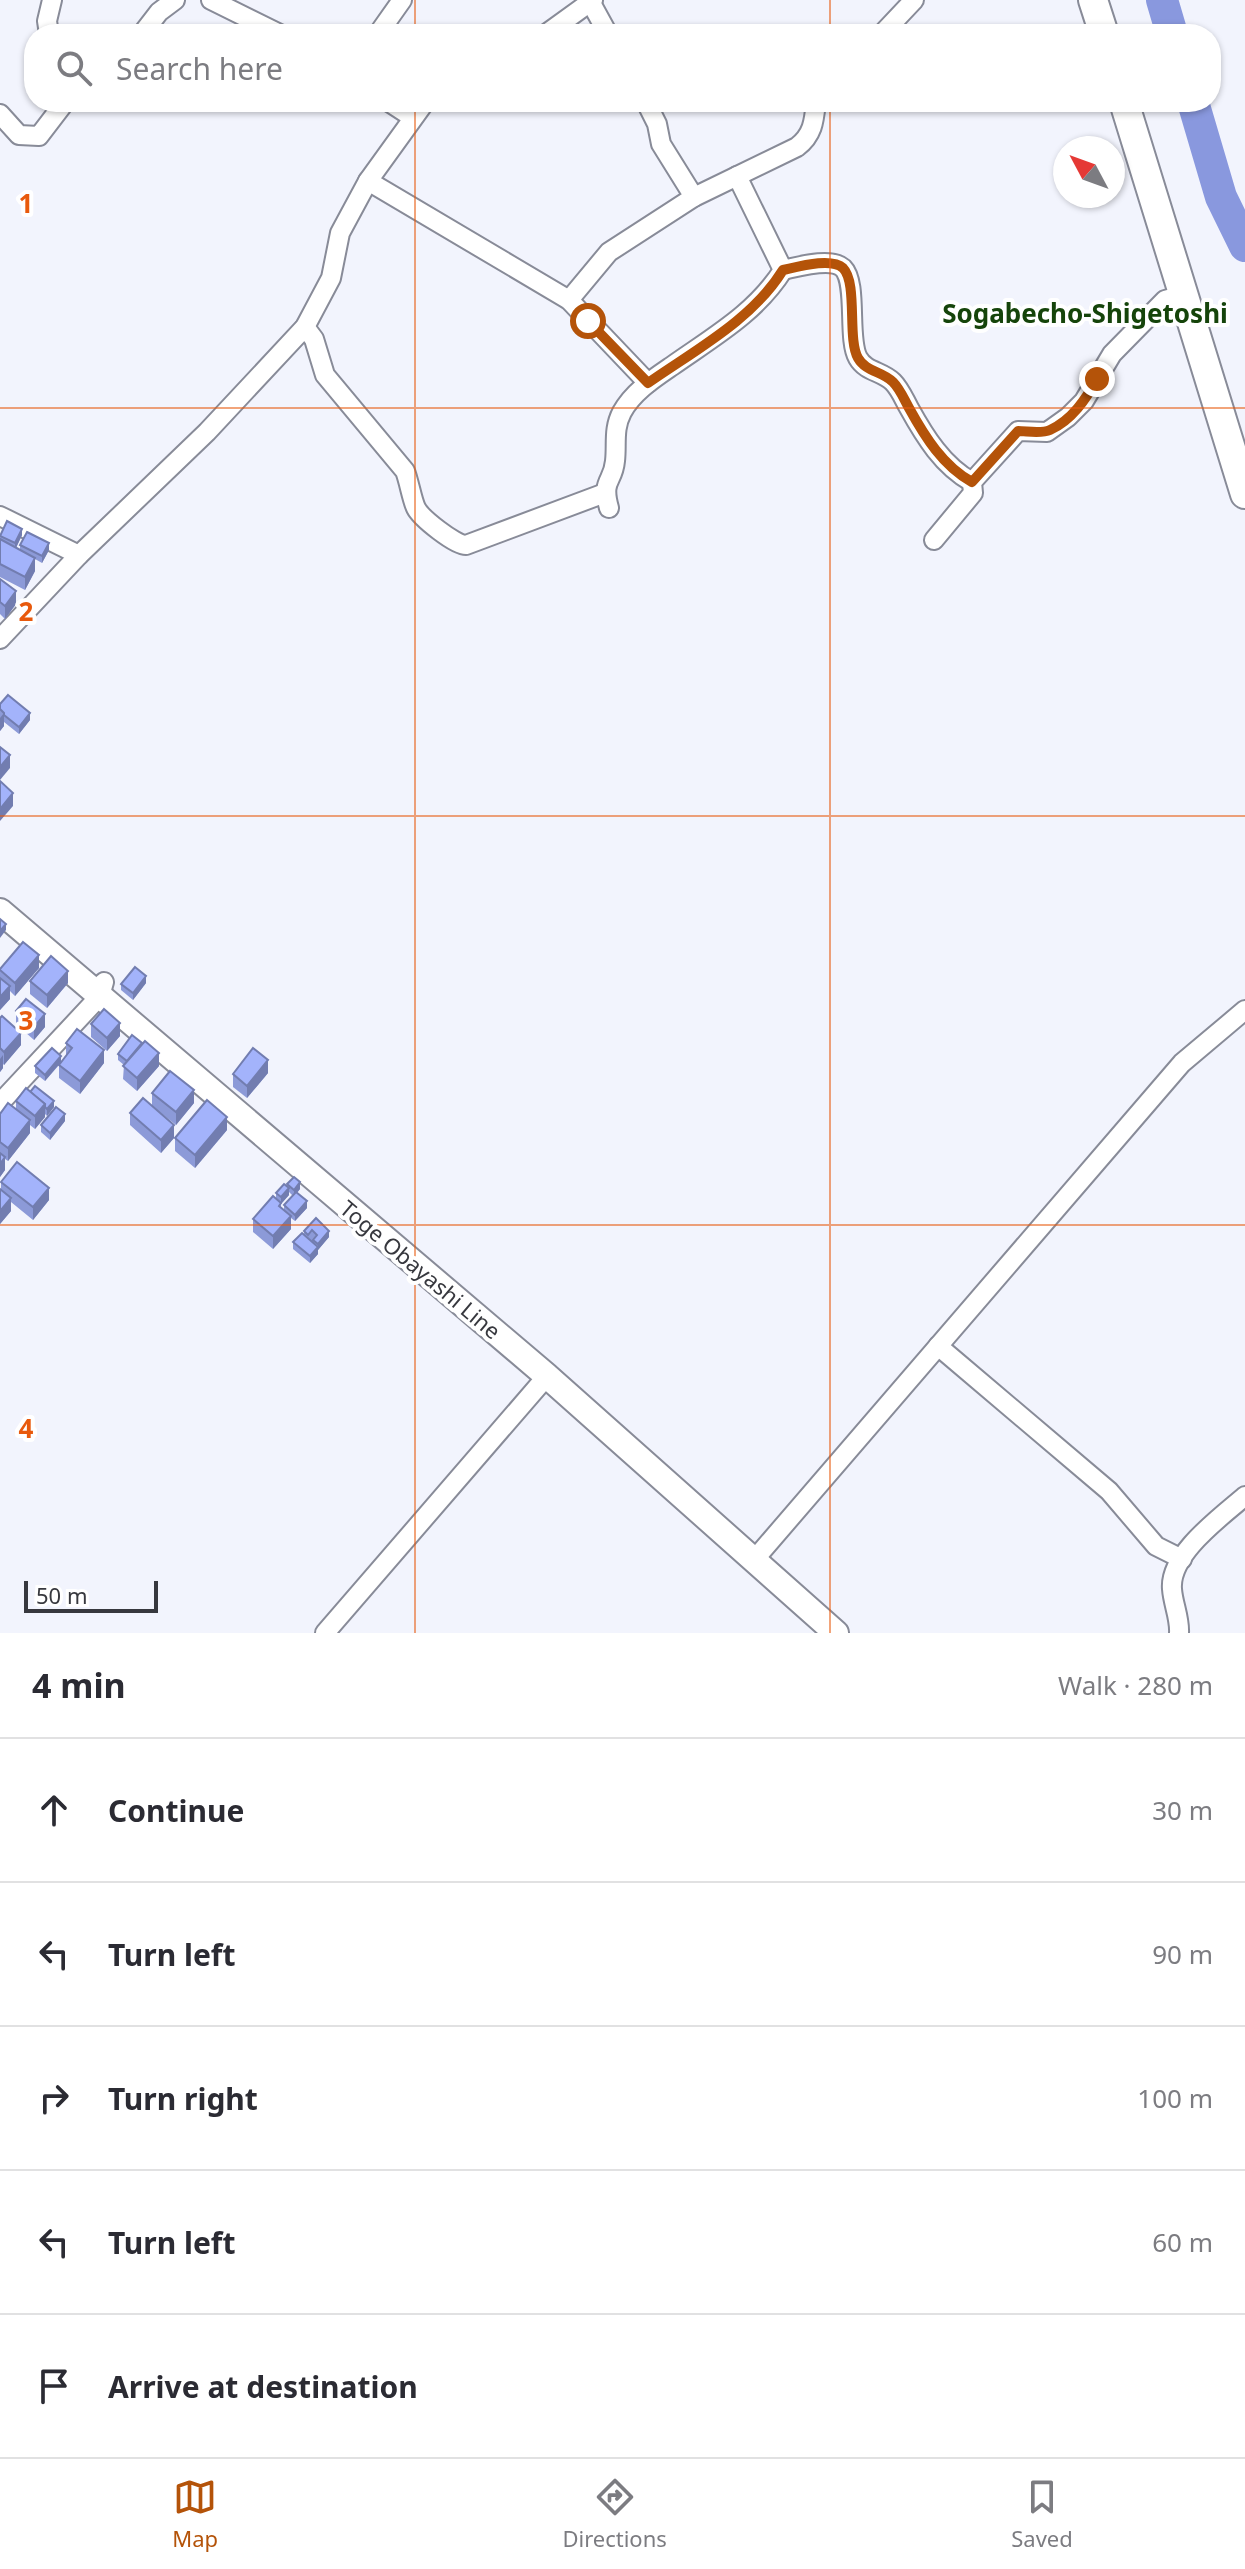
<!DOCTYPE html>
<html lang="en">
<head>
<meta charset="utf-8">
<style>
	:root { --surface:#fff; --page:#f2f2f3; --text:#2b2b33; --muted:#7c7c81; --line:#e1e1e2; --accent:#b45309 }
	body { margin:0; font-family:"Noto Sans",sans-serif; background:var(--page); color:var(--text) }
	.compass { position:absolute; left:1053px; top:136px; width:72px; height:72px; border-radius:50%; background:var(--surface); box-shadow:0 2px 6px #0004; rotate:311deg }
	.scale { position:absolute; left:24px; bottom:20px; width:134px; box-sizing:border-box; padding-left:8px; border:4px solid #37383e; border-top:0; font-size:22px; line-height:28px; white-space:nowrap; color:#37383e; -webkit-text-stroke:6px #fff; paint-order:stroke }
	.stop { position:absolute; width:24px; height:24px; margin:-18px; border:6px solid #b45309; border-radius:50%; background:#fff }
	.stop.end { background:#b45309; border-color:#fff; box-shadow:0 2px 8px #0008 }
	.list { margin:0; padding:0; list-style:none }
	h2 { display:flex; justify-content:space-between; align-items:center; height:104px; margin:0; padding:0 32px; font-size:34px }
	h2 small { font-size:26px; font-weight:400; color:var(--muted) }
	.list li { display:grid; grid-template-columns:52px 1fr auto; gap:24px; align-items:center; box-sizing:border-box; height:144px; padding:0 32px; border-top:2px solid var(--line) }
	.list b { display:block; font-size:30px; white-space:nowrap }
	.list em { font-size:26px; font-style:normal; color:var(--muted) }
	.icon { flex:none; width:44px; height:44px; fill:none; stroke:currentColor; stroke-width:2; stroke-linecap:round; stroke-linejoin:round }
	.map { position:relative; flex:none; width:1245px; height:1633px; overflow:hidden }
	.search { position:absolute; background:var(--surface); box-shadow:0 2px 6px #0004; left:24px; right:24px; top:24px; height:88px; display:flex; align-items:center; gap:20px; box-sizing:border-box; padding:0 28px; border-radius:32px; color:var(--muted); font-size:30px }
	.sheet { height:824px; background:var(--surface) }
	nav { display:flex; justify-content:space-around; align-items:center; box-sizing:border-box; height:112px; border-top:2px solid var(--line); background:var(--surface); font-size:22px; color:var(--muted) }
	nav a { display:grid; justify-items:center; gap:4px }
	nav .on { color:var(--accent) }
	.map>svg:first-child { display:block }
	.lines { fill:none; stroke-linecap:round; stroke-linejoin:round }
	.river { stroke:#8998de; stroke-width:32 }
	.minor-casing { stroke:#888b98; stroke-width:22 }
	.secondary-casing { stroke:#888b98; stroke-width:28 }
	.trunk-casing { stroke:#888b98; stroke-width:32 }
	.minor { stroke:#fff; stroke-width:18 }
	.secondary { stroke:#fff; stroke-width:24 }
	.trunk { stroke:#fff; stroke-width:28 }
	.wall { fill:#8c9ad8; fill-rule:evenodd }
	.shaded-wall { fill:#727db0 }
	.building { fill:#a3b3fb; stroke:#727db0; stroke-width:2 }
	.route { stroke:#b45309; stroke-width:10 }
	.grid { fill:none; stroke:#e8590c; stroke-width:2; stroke-opacity:0.55 }
	.labels { text-anchor:middle; dominant-baseline:central; stroke-width:8; stroke-linejoin:round; paint-order:stroke }
	.street-label { font-size:22px; fill:#37383e; stroke:#fff }
	.quarter-label { font-size:26px; font-weight:bold; fill:#15440a; stroke:#fff }
	.grid-label { font-size:26px; text-anchor:middle; font-weight:bold; fill:#e8590c; stroke:#fff; stroke-width:8; stroke-linejoin:round; paint-order:stroke }
</style>
</head>
<body>
<div class="map">
<svg width="1245" height="1633" viewBox="0 0 1245 1633">
	<rect width="100%" height="100%" fill="#f2f4fd"/>
	<g class="lines">
		<g class="river">
			<path d="M1162,0l10,34"/>
			<path d="M1193,102l28,95 24,49"/>
		</g>
		<defs>
			<g id="minor">
				<path d="M211,0l69,34"/>
				<path d="M591,3l17,31"/>
				<path d="M49,34l-2,-13 5,-21"/>
				<path d="M142,34l17,-22 16,-12"/>
				<path d="M378,34l24,-34"/>
				<path d="M546,34l47,-34"/>
				<path d="M882,34l32,-34"/>
				<path d="M389,102l23,15"/>
				<path d="M646,102l11,22 4,20 33,53"/>
				<path d="M0,114l19,21 20,1 26,-34"/>
				<path d="M368,181l201,119 79,83"/>
				<path d="M783,270c14,-3 48,-13 60,-2 15,15 4,71 15,90 8,14 24,13 35,24 7,7 11,17 16,26 16,29 34,58 63,74"/>
				<path d="M569,300l40,-48 85,-55 103,-50c16,-12 17,-26 19,-45"/>
				<path d="M305,327l9,12 11,36 80,96c4,10 7,29 11,37 5,10 39,37 50,37l139,-52"/>
				<path d="M609,508c-8,-29 4,-25 6,-47 2,-17 -2,-32 7,-49 11,-20 31,-33 50,-46 41,-29 84,-53 111,-96l-46,-94"/>
				<path d="M0,516l79,39"/>
				<path d="M934,540l39,-47 -1,-11 46,-51 29,1 21,-15 16,-16 28,-47 53,-54 18,-5"/>
				<path d="M0,639l79,-84 128,-123 98,-105 26,-49 9,-45 28,-52 57,-79"/>
				<path d="M0,1103l100,-107 4,-14"/>
				<path d="M938,1346l171,145 47,55 26,13"/>
				<path d="M754,1560l428,-497 63,-53"/>
				<path d="M325,1633l222,-257"/>
				<path d="M1179,1633c1,-15 -6,-29 -7,-44 -3,-35 49,-72 73,-93"/>
			</g>
			<path id="secondary" d="M0,911l547,465 289,257"/>
			<g id="trunk">
				<path d="M1093,0l11,34"/>
				<path d="M1124,102l121,392"/>
			</g>
		</defs>
		<use href="#minor" class="minor-casing"/>
		<use href="#secondary" class="secondary-casing"/>
		<use href="#trunk" class="trunk-casing"/>
		<use href="#minor" class="minor"/>
		<use href="#secondary" class="secondary"/>
		<use href="#trunk" class="trunk"/>
	</g>
	<g class="wall">
		<path d="M0,534l22,1 -6,13 4,2v-5l29,5 -7,13 -7,-4v12l-10,19 -25,-13z"/>
		<path d="M0,579l16,25 -11,15 -5,-5z"/>
		<path d="M0,704l30,16 -11,14 -15,-12v4l-4,5z"/>
		<path d="M39,968l-24,28 -5,-5v8l-10,11v-41z"/>
		<path d="M30,981l38,2 -21,25 -17,-14z"/>
		<path d="M146,983l-13,17 -12,-10v-6z"/>
		<path d="M16,1011l29,16 -11,13 -18,-16z"/>
		<path d="M0,1018l21,27 -17,20 -1,-1v4l-3,4z"/>
		<path d="M91,1024l29,12 -13,15 -16,-14z"/>
		<path d="M66,1043l38,20 -24,31 -21,-16v-13l-14,16 -10,-8v-7l26,-4 5,-6z"/>
		<path d="M142,1045l17,21 -22,25 -14,-12 1,-14 -6,-5v-6z"/>
		<path d="M268,1073l-21,25 -14,-11v-13z"/>
		<path d="M152,1093l42,10 -18,22 -24,-19 22,32 -13,15 -31,-28v-12l22,-7z"/>
		<path d="M16,1101l38,6 -7,9 -2,-2v3l-10,12 -5,-4v8l-22,28 -3,-2v11l-5,7v-63l16,-5z"/>
		<path d="M65,1121l-15,19 -9,-8v-7z"/>
		<path d="M227,1130l-32,38 -20,-17v-13z"/>
		<path d="M1,1182l48,18 -16,20 -22,-18v9l-11,13v-35l1,1z"/>
		<path d="M287,1184l13,5 -3,4 10,15 -12,13 -4,-3v11l-18,20 -20,-17v-13l23,-20v-6l11,-7zM289,1192l4,4 -9,9v5l-3,-3v-3l8,-9z"/>
		<path d="M316,1218l13,19 -11,13v4l-8,9 -17,-14v-7l11,-7v-4z"/>
	</g>
	<g class="shaded-wall">
		<path d="M22,529v6l-7,15v-7z"/>
		<path d="M49,543v7l-7,13v-7z"/>
		<path d="M35,558v13l-10,19v-13z"/>
		<path d="M16,591v13l-11,15v-13z"/>
		<path d="M4,713v13l-4,5v-13z"/>
		<path d="M30,713v7l-11,14v-7z"/>
		<path d="M10,755v13l-10,12v-13z"/>
		<path d="M13,793v13l-13,15v-12z"/>
		<path d="M6,924v6l-6,8v-7z"/>
		<path d="M39,955v13l-24,28v-13z"/>
		<path d="M68,971v12l-21,25v-13z"/>
		<path d="M146,976v7l-13,17v-7z"/>
		<path d="M10,986v13l-10,11v-13z"/>
		<path d="M45,1014v13l-11,13v-13z"/>
		<path d="M120,1023v13l-13,15v-13z"/>
		<path d="M21,1033v12l-17,20v-13z"/>
		<path d="M104,1050v13l-24,31v-13z"/>
		<path d="M159,1053v13l-22,25v-13z"/>
		<path d="M3,1055v13l-3,4v-13z"/>
		<path d="M61,1056v6l-16,19v-6z"/>
		<path d="M268,1060v13l-21,25v-12z"/>
		<path d="M194,1090v13l-18,22v-13z"/>
		<path d="M54,1101v6l-7,9v-7z"/>
		<path d="M45,1104v13l-10,12v-13z"/>
		<path d="M65,1114v7l-15,19v-7z"/>
		<path d="M227,1117v13l-32,38v-13z"/>
		<path d="M30,1120v13l-22,28v-13z"/>
		<path d="M174,1125v13l-13,15v-13z"/>
		<path d="M5,1157v13l-5,7v-13z"/>
		<path d="M300,1182v7l-6,7v-6z"/>
		<path d="M49,1188v12l-16,20v-13z"/>
		<path d="M289,1188v7l-8,9v-7z"/>
		<path d="M11,1198v13l-11,13v-13z"/>
		<path d="M307,1201v7l-12,13v-6z"/>
		<path d="M291,1216v13l-18,20v-13z"/>
		<path d="M329,1231v6l-11,13v4l-8,9v-7l8,-9v-3z"/>
	</g>
	<g class="building">
		<path d="M7,521l15,8 -7,14 -15,-7z"/>
		<path d="M27,532l22,11 -7,13 -22,-11z"/>
		<path d="M0,539l35,19 -10,19 -25,-13z"/>
		<path d="M0,579l16,12 -11,15 -5,-4z"/>
		<path d="M8,695l22,18 -11,14 -15,-12v-2l-4,-4v-5z"/>
		<path d="M0,747l10,8 -10,12z"/>
		<path d="M0,781l13,12 -13,16z"/>
		<path d="M0,919l6,5 -6,7z"/>
		<path d="M23,942l16,13 -24,28 -15,-13v-1z"/>
		<path d="M51,956l17,15 -21,24 -17,-14z"/>
		<path d="M135,967l11,9 -13,17 -12,-9z"/>
		<path d="M0,978l10,8 -10,11z"/>
		<path d="M26,999l19,15 -11,13 -18,-16z"/>
		<path d="M104,1009l16,14 -13,15 -16,-14z"/>
		<path d="M2,1016l19,17 -17,19 -4,-4v-30z"/>
		<path d="M77,1029l27,21 -24,31 -21,-16 13,-17 -6,-5z"/>
		<path d="M132,1035l10,8 -15,18 -9,-7z"/>
		<path d="M145,1041l14,12 -22,25 -14,-12z"/>
		<path d="M52,1048l9,8 -16,19 -10,-9z"/>
		<path d="M253,1048l15,12 -21,26 -14,-12z"/>
		<path d="M170,1071l24,19 -18,22 -24,-19z"/>
		<path d="M35,1086l19,15 -7,8 -2,-2v-3l-15,-12z"/>
		<path d="M26,1088l19,16 -10,12 -19,-15z"/>
		<path d="M143,1098l31,27 -13,15 -31,-27z"/>
		<path d="M207,1100l20,17 -32,38 -20,-17z"/>
		<path d="M8,1103l22,17 -22,28 -8,-6v-28z"/>
		<path d="M56,1107l9,7 -15,19 -9,-8z"/>
		<path d="M0,1153l5,4 -5,7z"/>
		<path d="M17,1162l32,26 -16,19 -32,-25z"/>
		<path d="M294,1177l6,5 -6,8 -7,-6z"/>
		<path d="M284,1184l5,4 -8,9 -5,-4z"/>
		<path d="M0,1189l11,9 -11,13z"/>
		<path d="M296,1192l11,9 -12,14 -11,-10z"/>
		<path d="M273,1196l8,7 -2,3 12,10 -18,20 -20,-17z"/>
		<path d="M316,1218l13,13 -11,13 -5,-4 4,-5 -5,-5 -4,5 -4,-4z"/>
		<path d="M302,1233l16,14 -8,9 -17,-14z"/>
	</g>
	<g class="lines">
		<path class="route" d="M588,321l60,62c47,-33 104,-63 135,-113 14,-3 48,-13 60,-2 15,15 4,71 15,90 8,14 24,13 35,24 7,7 11,17 16,26 16,29 34,58 63,74l46,-51c9,0 23,3 32,-1 22,-10 36,-31 47,-51"/>
	</g>
	<path class="grid" d="M415,0v34M830,0v34M415,102v1531M830,102v1531M0,408h1245M0,816h1245M0,1225h1245"/>
	<g class="labels">
		<g class="street-label">
			<text transform="translate(421 1269) rotate(40)">Toge Obayashi Line</text>
		</g>
		<g class="quarter-label">
			<text x="1085" y="313">Sogabecho-Shigetoshi</text>
		</g>
	</g>
	<g class="grid-label">
		<text x="26" y="213">1</text>
		<text x="26" y="621">2</text>
		<text x="26" y="1030">3</text>
		<text x="26" y="1438">4</text>
	</g>
</svg>
<svg class="compass" viewBox="-18 -18 36 36"><path d="M0-13l5 13h-10z" fill="#e53935"/><path d="M0 13l5-13h-10z" fill="#7c7c81"/></svg>
<div class="scale">50 m</div>
<div class="stop" style="left:588px;top:321px"></div>
<div class="stop end" style="left:1097px;top:379px"></div>
<div class="search"><svg class="icon" aria-label="search" viewBox="0 0 24 24"><circle cx="10" cy="10" r="6"/><path d="M15 15l6 6"/></svg>Search here</div>
</div>
<section class="sheet">
<h2>4 min<small>Walk · 280 m</small></h2>
<ul class="list">
<li><svg class="icon" aria-label="ahead" viewBox="0 0 24 24"><path d="M12 20V5M6 11l6-6 6 6"/></svg><div><b>Continue</b></div><em>30 m</em></li>
<li><svg class="icon" aria-label="left" viewBox="0 0 24 24"><path d="M17 20v-9H6M10 6l-5 5 5 5"/></svg><div><b>Turn left</b></div><em>90 m</em></li>
<li><svg class="icon" aria-label="right" viewBox="0 0 24 24"><path d="M7 20v-9h11M14 6l5 5-5 5"/></svg><div><b>Turn right</b></div><em>100 m</em></li>
<li><svg class="icon" aria-label="left" viewBox="0 0 24 24"><path d="M17 20v-9H6M10 6l-5 5 5 5"/></svg><div><b>Turn left</b></div><em>60 m</em></li>
<li><svg class="icon" aria-label="arrive" viewBox="0 0 24 24"><path d="M6 21V4h12l-3 4 3 4H6"/></svg><div><b>Arrive at destination</b></div></li>
</ul>
</section>
<nav>
<a class="on"><svg class="icon" aria-label="map" viewBox="0 0 24 24"><path d="M3 6l6-2 6 2 6-2v14l-6 2-6-2-6 2zM9 4v14M15 6v14"/></svg>Map</a>
<a><svg class="icon" aria-label="directions" viewBox="0 0 24 24"><path d="M12 3l9 9-9 9-9-9zM9 14v-3h6M13 9l2 2-2 2"/></svg>Directions</a>
<a><svg class="icon" aria-label="saved" viewBox="0 0 24 24"><path d="M7 4h10v16l-5-4-5 4z"/></svg>Saved</a>
</nav>
</body>
</html>
